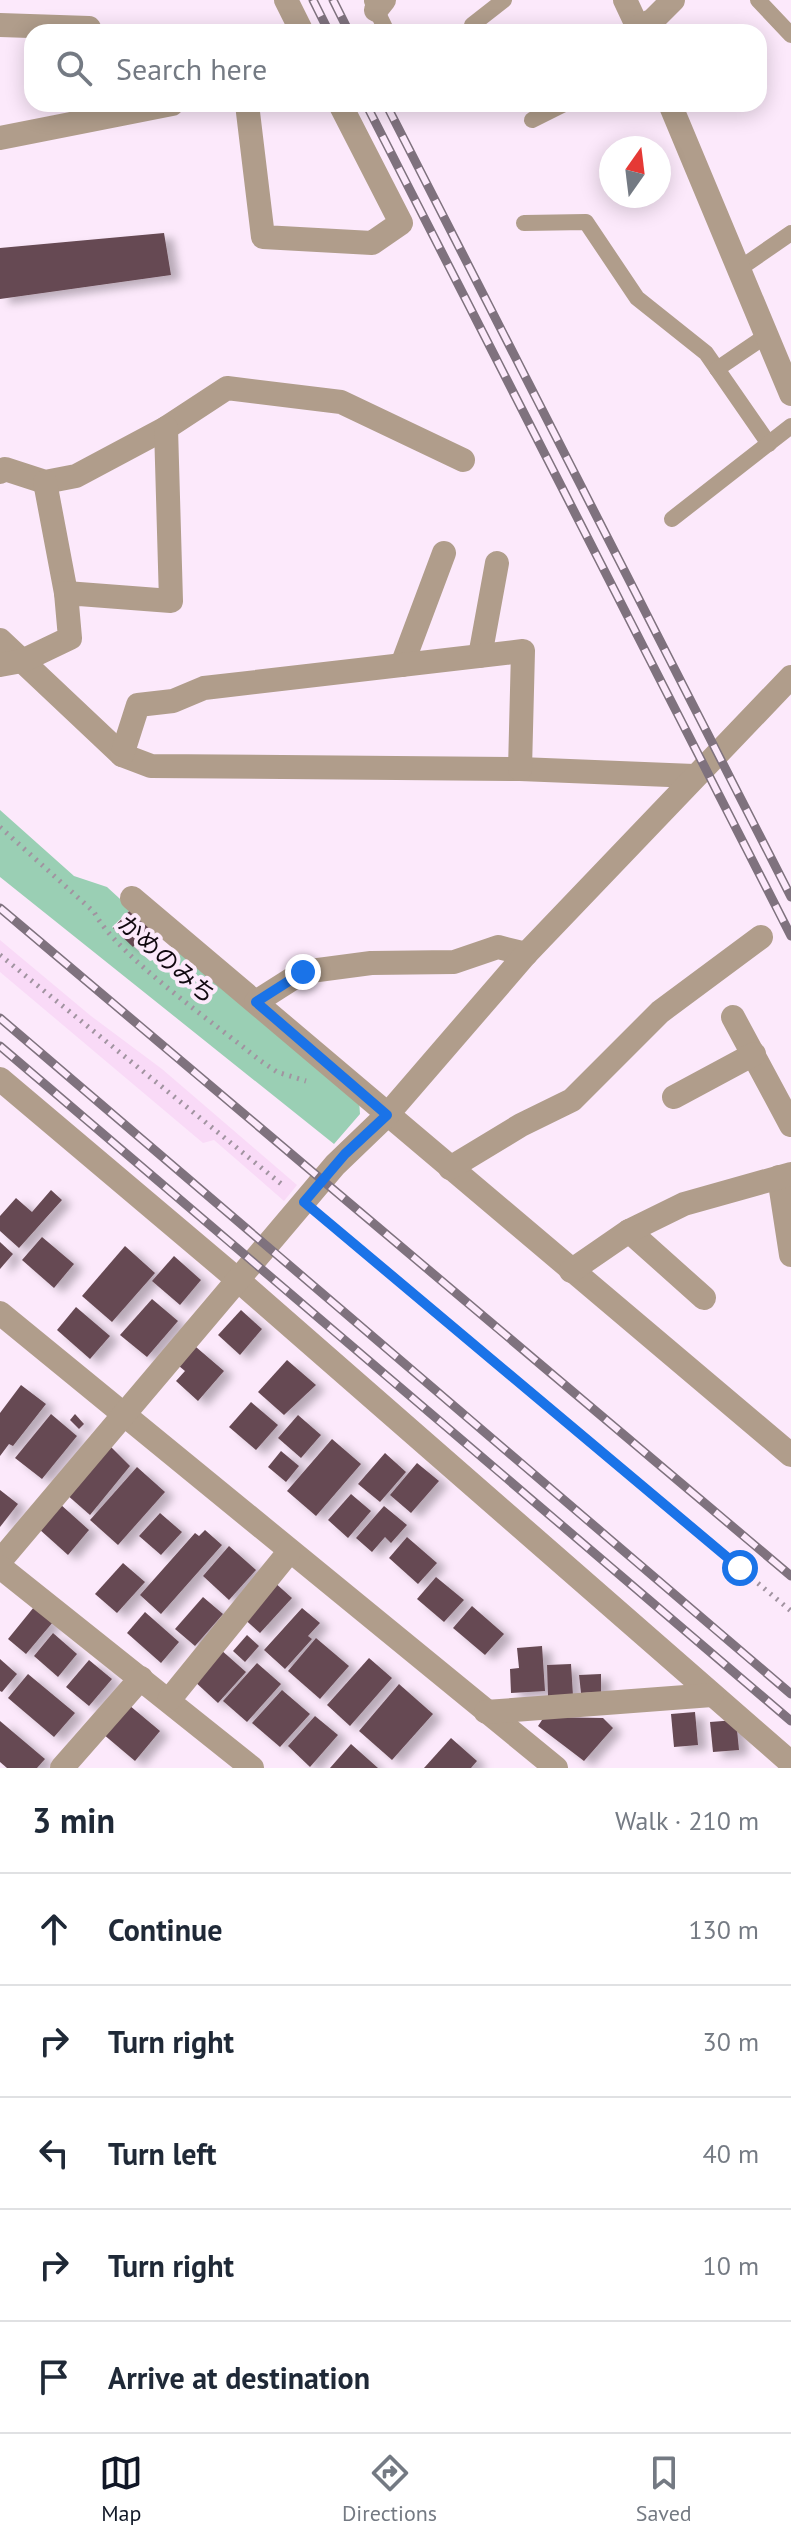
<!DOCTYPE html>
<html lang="en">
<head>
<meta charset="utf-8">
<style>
	:root { --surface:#fff; --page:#f2f2f3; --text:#1f2937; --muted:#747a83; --line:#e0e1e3; --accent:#111827 }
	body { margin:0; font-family:"PT Sans","Noto Sans JP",sans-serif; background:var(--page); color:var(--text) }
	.compass { position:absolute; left:599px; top:136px; width:72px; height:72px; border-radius:50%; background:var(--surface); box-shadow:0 4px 20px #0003; rotate:14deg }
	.stop { position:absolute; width:24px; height:24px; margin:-18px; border:6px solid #1a73e8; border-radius:50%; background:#fff }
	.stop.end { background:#1a73e8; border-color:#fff; box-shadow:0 2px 8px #0008 }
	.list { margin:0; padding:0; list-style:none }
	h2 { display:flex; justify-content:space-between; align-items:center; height:104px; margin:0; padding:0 32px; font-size:34px }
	h2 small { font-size:26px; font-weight:400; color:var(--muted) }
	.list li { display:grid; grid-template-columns:52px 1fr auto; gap:24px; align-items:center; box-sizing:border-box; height:112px; padding:0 32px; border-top:2px solid var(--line) }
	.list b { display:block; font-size:30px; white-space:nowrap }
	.list em { font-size:26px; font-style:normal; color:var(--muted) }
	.icon { flex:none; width:44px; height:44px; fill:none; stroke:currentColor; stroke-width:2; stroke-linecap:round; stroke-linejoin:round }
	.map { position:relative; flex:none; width:791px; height:1768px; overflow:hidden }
	.search { position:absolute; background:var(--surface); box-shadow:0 4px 20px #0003; left:24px; right:24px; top:24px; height:88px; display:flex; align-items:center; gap:20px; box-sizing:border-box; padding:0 28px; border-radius:24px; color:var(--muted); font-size:30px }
	.sheet { height:664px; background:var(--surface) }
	nav { display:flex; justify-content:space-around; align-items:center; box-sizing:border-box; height:112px; border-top:2px solid var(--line); background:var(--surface); font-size:22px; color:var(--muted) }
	nav a { display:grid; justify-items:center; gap:4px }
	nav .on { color:var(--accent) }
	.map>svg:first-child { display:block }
	.built { fill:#f9daf7 }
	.green { fill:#9acfb4 }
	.building { fill:#664952; filter:url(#shadow) }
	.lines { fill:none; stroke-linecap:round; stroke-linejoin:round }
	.path { stroke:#a193a0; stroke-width:5; stroke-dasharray:2 6; stroke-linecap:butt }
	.service { stroke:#b09d8b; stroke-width:16 }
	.minor { stroke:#b09d8b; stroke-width:24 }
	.rail-casing { stroke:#7f727e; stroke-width:9 }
	.rail { stroke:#fce9fb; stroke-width:6; stroke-dasharray:18; stroke-linecap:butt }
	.route { stroke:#1a73e8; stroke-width:10 }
	.labels { text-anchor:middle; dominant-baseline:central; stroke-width:8; stroke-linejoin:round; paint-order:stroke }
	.street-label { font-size:24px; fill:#110910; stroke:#fce9fb }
</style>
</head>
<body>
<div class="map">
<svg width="791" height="1768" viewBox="0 0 791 1768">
	<defs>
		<filter id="shadow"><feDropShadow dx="9" dy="5" stdDeviation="4" flood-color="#0004"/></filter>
	</defs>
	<rect width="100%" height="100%" fill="#fce9fb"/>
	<path class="built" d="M0,940l91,76 71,53 135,116 -13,16 -70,-61 -11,3 -203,-171z"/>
	<path class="green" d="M0,810l74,66 33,11 24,22 -19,18 38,34 34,-10 175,149 1,14 -26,30 -334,-267z"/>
	<g class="building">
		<path d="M164,233l7,42 -171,24v-51z"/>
		<path d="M131,909l19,19 -17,19 -20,-19z"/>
		<path d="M51,1190l11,10 -43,48 -19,-17v-15l16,-18 16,14z"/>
		<path d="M42,1237l32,27 -20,24 -32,-28z"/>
		<path d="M0,1242l13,12 -13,15z"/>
		<path d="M125,1246l30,27 -43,49 -30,-26z"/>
		<path d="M174,1256l27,24 -21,25 -28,-24z"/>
		<path d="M152,1299l26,22 -31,36 -27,-22z"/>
		<path d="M76,1307l34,29 -20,23 -33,-29z"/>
		<path d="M241,1310l21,19 -22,26 -22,-20z"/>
		<path d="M196,1347l28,24 -26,30 -22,-20 9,-10 -6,-5z"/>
		<path d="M287,1360l29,25 -32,30 -26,-23z"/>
		<path d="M21,1385l25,19 -33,42 -4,-2 -9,12v-43z"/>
		<path d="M251,1402l27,23 -22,25 -27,-23z"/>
		<path d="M51,1414l26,22 -35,43 -27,-21z"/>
		<path d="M75,1414l9,10 -5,5 -9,-9z"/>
		<path d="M298,1415l23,20 -20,23 -23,-20z"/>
		<path d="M332,1439l29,25 -45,52 -29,-25z"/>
		<path d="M108,1444l22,22 -40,49 -24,-21z"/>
		<path d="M281,1451l18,15 -13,16 -18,-15z"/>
		<path d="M385,1453l21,19 -26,30 -22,-18z"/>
		<path d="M417,1463l22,18 -28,32 -21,-18z"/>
		<path d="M137,1467l28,25 -47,53 -28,-25z"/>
		<path d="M0,1490l18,14 -18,23z"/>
		<path d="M351,1494l20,17 -23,27 -20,-18z"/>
		<path d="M60,1504l29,26 -21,25 -29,-26z"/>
		<path d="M384,1506l23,19 -16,18 -6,-6 -13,15 -16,-14z"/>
		<path d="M160,1513l22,19 -21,23 -22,-19z"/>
		<path d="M205,1530l17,15 -61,69 -21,-19 55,-62 4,3z"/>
		<path d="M407,1537l30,26 -19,21 -29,-26z"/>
		<path d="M229,1546l27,24 -27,30 -26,-24z"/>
		<path d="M123,1563l22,19 -28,31 -22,-19z"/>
		<path d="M436,1577l28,23 -20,22 -27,-23z"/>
		<path d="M273,1581l19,17 -32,35 -19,-17z"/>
		<path d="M203,1597l20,17 -28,32 -20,-17z"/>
		<path d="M472,1606l32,28 -19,21 -32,-27z"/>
		<path d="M34,1607l19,15 -27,32 -18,-15z"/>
		<path d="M302,1608l18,15 -12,13 4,3 -27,30 -21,-19z"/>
		<path d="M145,1612l34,30 -18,21 -34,-30z"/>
		<path d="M53,1633l24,21 -19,23 -24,-21z"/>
		<path d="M247,1635l12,11 -14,16 -12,-11z"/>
		<path d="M316,1638l33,28 -29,33 -32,-28z"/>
		<path d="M542,1646l3,45 -34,2 -1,-24 9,-1 -2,-20z"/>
		<path d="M220,1649l26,23 -28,31 -25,-23z"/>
		<path d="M369,1658l23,20 -42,48 -23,-21z"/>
		<path d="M0,1659l17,15 -15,18 -2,-1z"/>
		<path d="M89,1660l23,19 -23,27 -23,-19z"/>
		<path d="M257,1663l24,21 -34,38 -24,-21z"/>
		<path d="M571,1664l2,32 -25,1 -1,-32z"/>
		<path d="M28,1674l47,39 -21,24 -46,-39z"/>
		<path d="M601,1674v18l-20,1 -2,-18z"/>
		<path d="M399,1684l34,30 -41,46 -33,-29z"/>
		<path d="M282,1690l28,24 -30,33 -28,-24z"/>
		<path d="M129,1705l31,26 -25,30 -32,-27z"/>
		<path d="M695,1712l3,33 -24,2 -3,-33z"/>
		<path d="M315,1716l23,19 -28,32 -22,-21z"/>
		<path d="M544,1717l59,1 10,10 -29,33 -46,-35z"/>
		<path d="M736,1720l3,30 -26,2 -3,-30z"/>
		<path d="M0,1721l45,38 -8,9h-30l-7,-6z"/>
		<path d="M451,1738l26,23 -6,7h-47z"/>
		<path d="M351,1744l27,24h-48z"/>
	</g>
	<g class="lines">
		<g class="path">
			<path d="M0,827l94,85c23,44 122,112 164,147l19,13 29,9"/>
			<path d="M0,955l285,232"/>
			<path d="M323,1218l468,393"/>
		</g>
		<g class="service">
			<path d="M758,0l33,35"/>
			<path d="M372,1l15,31"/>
			<path d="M472,25l32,-25"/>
			<path d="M532,120l32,-16"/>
			<path d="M524,223l62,-1 51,76 69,55 63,91"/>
			<path d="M739,269l52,-36"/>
			<path d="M717,369l50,-34"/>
			<path d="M672,519l119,-93"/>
		</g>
		<g class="minor">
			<path d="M286,0l16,32"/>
			<path d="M625,0l15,32"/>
			<path d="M376,10l8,-10"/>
			<path d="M0,25l89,3v4"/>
			<path d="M638,27l15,-7 20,-20"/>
			<path d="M247,104l16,133 109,6 29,-20 -61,-119"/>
			<path d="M670,104l121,290"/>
			<path d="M0,138l172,-34"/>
			<path d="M0,472l5,-3 40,13 31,-6 90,-48 61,-40 114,14 122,58"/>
			<path d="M45,482l21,111"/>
			<path d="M0,640l122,115 29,11 369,3 174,7"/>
			<path d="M480,656l17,-93"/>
			<path d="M0,665l22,-4 48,-23 -4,-45 105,8 -5,-173"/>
			<path d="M402,665l42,-112"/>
			<path d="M122,755l16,-50 35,-4 31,-13 319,-37 -3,118"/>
			<path d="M132,898l659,557"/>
			<path d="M256,1002l47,-30 68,-9 83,-1 44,-15 28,7"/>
			<path d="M733,1017l58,108"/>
			<path d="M0,1079l238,201 553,483"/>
			<path d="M674,1097l80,-43"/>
			<path d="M450,1168l71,-43 51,-25 88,-88 101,-75"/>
			<path d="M779,1177l12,78"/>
			<path d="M629,1231l75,67"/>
			<path d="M571,1271l58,-40 55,-27 107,-30"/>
			<path d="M0,1313l556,455"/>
			<path d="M0,1561l335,-396 52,-50 139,-161 265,-277"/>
			<path d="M0,1567l252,201"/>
			<path d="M169,1700l120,-148"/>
			<path d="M486,1712l226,-17"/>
			<path d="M62,1768l79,-90"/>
		</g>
		<defs>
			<g id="rail">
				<path d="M313,0l16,32"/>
				<path d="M333,0l16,32"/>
				<path d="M366,104l425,832"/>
				<path d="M386,104l405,793"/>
				<path d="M0,908l791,668"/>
				<path d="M0,1018l791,676"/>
				<path d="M0,1046l791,675"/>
			</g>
		</defs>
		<use href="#rail" class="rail-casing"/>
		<use href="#rail" class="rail"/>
	</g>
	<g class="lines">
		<path class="route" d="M303,972l-47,30 131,113 -42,39 -41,48 436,366"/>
	</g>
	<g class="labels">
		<g class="street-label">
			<text transform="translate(167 959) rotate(41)">かめのみち</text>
		</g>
	</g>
</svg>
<svg class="compass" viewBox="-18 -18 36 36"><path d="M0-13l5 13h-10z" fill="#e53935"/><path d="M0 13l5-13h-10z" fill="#747a83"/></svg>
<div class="stop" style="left:740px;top:1568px"></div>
<div class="stop end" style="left:303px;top:972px"></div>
<div class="search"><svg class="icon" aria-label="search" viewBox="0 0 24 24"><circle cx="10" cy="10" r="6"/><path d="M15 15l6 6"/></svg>Search here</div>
</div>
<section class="sheet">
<h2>3 min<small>Walk · 210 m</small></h2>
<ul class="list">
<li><svg class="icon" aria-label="ahead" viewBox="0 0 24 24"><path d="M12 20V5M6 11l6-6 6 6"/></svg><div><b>Continue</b></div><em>130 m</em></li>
<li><svg class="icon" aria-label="right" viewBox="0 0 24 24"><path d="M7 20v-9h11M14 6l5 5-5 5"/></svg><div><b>Turn right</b></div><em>30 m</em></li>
<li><svg class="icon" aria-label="left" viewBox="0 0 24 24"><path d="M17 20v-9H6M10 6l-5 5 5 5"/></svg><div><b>Turn left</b></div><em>40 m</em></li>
<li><svg class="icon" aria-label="right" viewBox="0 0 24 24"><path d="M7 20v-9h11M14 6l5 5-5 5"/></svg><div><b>Turn right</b></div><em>10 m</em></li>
<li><svg class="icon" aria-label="arrive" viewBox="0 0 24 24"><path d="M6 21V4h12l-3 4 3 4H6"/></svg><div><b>Arrive at destination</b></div></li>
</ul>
</section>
<nav>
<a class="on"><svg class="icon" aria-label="map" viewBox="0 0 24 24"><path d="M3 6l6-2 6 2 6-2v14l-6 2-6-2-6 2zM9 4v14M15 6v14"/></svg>Map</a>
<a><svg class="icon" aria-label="directions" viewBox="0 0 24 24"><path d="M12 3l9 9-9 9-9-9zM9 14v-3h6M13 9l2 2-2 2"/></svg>Directions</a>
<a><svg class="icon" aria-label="saved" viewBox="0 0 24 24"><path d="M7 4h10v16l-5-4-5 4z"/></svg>Saved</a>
</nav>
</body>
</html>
